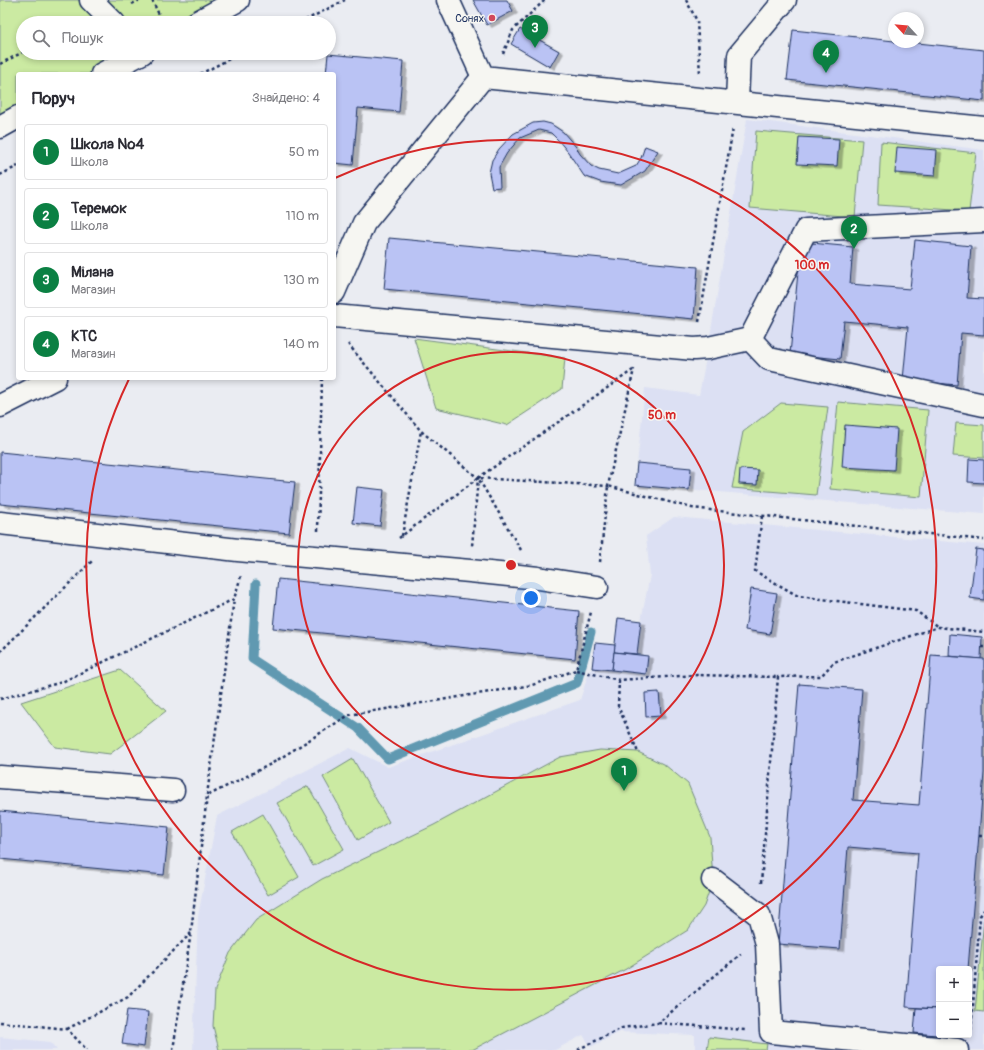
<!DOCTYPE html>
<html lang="uk">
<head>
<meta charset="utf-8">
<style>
	:root { --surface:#fff; --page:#f7f7f7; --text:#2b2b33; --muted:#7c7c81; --line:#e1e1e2; --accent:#0b8043 }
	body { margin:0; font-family:Pangolin,sans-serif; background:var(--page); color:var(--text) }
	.controls { position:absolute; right:12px; bottom:12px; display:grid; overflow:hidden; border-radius:4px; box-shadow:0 2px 6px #0003 }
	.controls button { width:36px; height:36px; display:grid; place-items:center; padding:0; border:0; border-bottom:1px solid var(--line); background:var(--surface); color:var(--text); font:20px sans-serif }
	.compass { position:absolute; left:888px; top:12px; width:36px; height:36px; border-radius:50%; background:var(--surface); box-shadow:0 2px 6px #0003; rotate:296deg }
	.you { position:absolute; left:531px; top:598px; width:14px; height:14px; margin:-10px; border:3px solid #fff; border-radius:50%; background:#1a73e8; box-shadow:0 0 0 6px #1a73e833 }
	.badge { display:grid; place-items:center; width:26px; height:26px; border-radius:50%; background:var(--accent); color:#fff; font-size:13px; font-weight:700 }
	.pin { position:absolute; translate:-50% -33px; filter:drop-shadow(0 1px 2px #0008) }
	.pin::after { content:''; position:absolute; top:21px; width:14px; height:12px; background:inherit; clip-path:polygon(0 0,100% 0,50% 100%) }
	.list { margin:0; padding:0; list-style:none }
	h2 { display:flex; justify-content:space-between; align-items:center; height:52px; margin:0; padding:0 16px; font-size:17px }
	h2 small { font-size:13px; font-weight:400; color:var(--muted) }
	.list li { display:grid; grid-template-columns:26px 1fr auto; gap:12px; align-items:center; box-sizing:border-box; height:56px; margin:0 8px 8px; padding:0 8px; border:1px solid var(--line); border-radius:4px }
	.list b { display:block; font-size:15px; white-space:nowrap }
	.list p { margin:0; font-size:13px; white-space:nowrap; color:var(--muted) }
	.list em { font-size:13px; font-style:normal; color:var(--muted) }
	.icon { flex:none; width:22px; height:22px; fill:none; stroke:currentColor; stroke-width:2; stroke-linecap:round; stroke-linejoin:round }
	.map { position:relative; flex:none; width:984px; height:1050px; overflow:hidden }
	.search { position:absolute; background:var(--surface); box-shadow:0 2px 6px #0003; left:16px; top:16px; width:320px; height:44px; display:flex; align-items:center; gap:10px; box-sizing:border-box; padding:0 14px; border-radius:22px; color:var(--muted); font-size:15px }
	.panel { position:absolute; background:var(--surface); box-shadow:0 2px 6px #0003; left:16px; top:72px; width:320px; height:308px; border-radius:4px }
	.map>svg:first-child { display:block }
	.built { fill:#dce0f3; fill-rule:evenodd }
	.green { fill:#cbeaa2; stroke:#738c80 }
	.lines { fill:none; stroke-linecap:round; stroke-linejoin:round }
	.stream { stroke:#6199b1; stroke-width:9 }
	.building { fill:#bac3f4; stroke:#1b2f5e; filter:url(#shadow) }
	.minor-casing { stroke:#1b2f5e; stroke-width:25 }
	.path { stroke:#1b2f5e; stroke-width:2.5; stroke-dasharray:3 3; stroke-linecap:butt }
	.minor { stroke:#f6f6f2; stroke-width:22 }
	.ring { fill:none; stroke:#d62828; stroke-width:2 }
	.poi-dot { fill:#d1495b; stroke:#f6f6f2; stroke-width:1.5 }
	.labels { text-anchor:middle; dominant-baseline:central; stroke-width:3; stroke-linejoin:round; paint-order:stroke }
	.poi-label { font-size:11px; fill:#1b2f5e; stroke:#f6f6f2; text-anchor:end }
	.centre { fill:#d62828; stroke:#f6f6f2; stroke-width:2 }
	.ring-label { font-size:12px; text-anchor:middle; font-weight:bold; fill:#d62828; stroke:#f6f6f2; stroke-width:3; stroke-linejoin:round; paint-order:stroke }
</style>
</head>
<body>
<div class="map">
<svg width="984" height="1050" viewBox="0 0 984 1050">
	<defs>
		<filter id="shadow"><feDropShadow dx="4.5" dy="2.5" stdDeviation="0" flood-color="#0004"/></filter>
	</defs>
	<rect width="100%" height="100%" fill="#eaecf2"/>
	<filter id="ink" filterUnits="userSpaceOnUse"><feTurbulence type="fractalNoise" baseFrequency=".025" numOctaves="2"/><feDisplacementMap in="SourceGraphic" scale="8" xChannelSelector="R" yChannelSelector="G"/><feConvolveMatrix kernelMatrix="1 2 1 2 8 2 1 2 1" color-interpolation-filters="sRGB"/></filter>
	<g filter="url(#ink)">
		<g class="built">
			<path d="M747,119l237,31v364l-349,-29 10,-97 54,7 9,-47z"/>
			<path d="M674,517l310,28v505h-289v-15l-75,-3 -29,15 -8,-12 -28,15h-362l5,-134 19,-100 133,-68 38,19 192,-67 7,-22 5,-10 20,2 2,-18 23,2 4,-33 9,-46 -4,-39zM939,969h30v66h-30z"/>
			<path d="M0,1037l50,5 7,8h-57z"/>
		</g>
		<g class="green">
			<path d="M0,0h238l-42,23h-173v30h119l-40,21h-84v43l-18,10z"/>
			<path d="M756,131l106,9 -7,77 -105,-9z"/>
			<path d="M881,142l95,11 -7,58 -91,-6z"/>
			<path d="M414,338l151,20 -3,31 -55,36 -71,-17z"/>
			<path d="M838,402l90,8 -7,87 -91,-8z"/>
			<path d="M781,403l47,4 -12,88 -84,-7 11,-56z"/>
			<path d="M956,423l28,2v33l-31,-2z"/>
			<path d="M120,670l46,41 -56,43 -55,-7 -34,-45z"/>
			<path d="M600,750l38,2 27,13 23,19 22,53 3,43 -9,26 -16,24 -62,39 -154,81h-253l-6,-24 2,-36 15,-37 26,-33 66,-41 112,-54 126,-68z"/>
			<path d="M353,759l36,63 -31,18 -35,-63z"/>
			<path d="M308,786l36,63 -31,17 -36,-63z"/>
			<path d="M263,814l36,63 -31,18 -36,-63z"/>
			<path d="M984,920v92l-9,-1z"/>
			<path d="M709,1037l58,7 -1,6h-59z"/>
		</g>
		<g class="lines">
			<path class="stream" d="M256,584l-4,75 106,69 30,31 189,-76 14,-51"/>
		</g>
		<g class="building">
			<path d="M473,0h34l6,11 -26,14z"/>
			<path d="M520,29l39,22 -9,16 -39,-23z"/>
			<path d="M793,30l101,11v1h14l76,8v51l-197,-21z"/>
			<path d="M328,54l75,7 -4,51 -41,-4 -5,57 -19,-2v-89h-8z"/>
			<path d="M543,122l8,2 12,8 13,15 4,7 11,12 8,4 19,4 18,-8 5,-8 4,-12 13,5 -13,20 -24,14 -21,-3 -16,-6 -16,-24 -10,-12 -7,-7 -12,-3 -19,8 -13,15 -8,14 1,20 -8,1 -3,-15 3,-13 7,-11 14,-15 20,-11z"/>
			<path d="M799,137l40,2 -2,27 -40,-2z"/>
			<path d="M897,147l40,3 -2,26 -40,-3z"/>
			<path d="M389,238l309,29 -4,52 -310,-30z"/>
			<path d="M915,240l56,6 -4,52 17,1v36l-23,-2 -4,52 -54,-5 5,-53 -64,-6 -4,38 -50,-5 11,-112 52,5 -3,37 60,5z"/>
			<path d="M845,425l52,4 -3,41 -52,-3z"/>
			<path d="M0,452l295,30 -6,51 -289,-29z"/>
			<path d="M969,459l15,1v23l-16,-1z"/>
			<path d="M637,463l54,5 -2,22 -54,-5z"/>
			<path d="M740,469l18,1 -1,15 -18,-1z"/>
			<path d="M357,487l27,3 -4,36 -27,-3z"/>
			<path d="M976,549l8,1v50l-14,-2z"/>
			<path d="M278,579l301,32 -4,48 -302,-31z"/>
			<path d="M751,589l26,4 -7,41 -25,-4z"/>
			<path d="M618,618l23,3 -4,33 -23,-2z"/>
			<path d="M950,634l32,3 -1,22 -32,-3z"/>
			<path d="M595,643l20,2 -3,25 -20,-2z"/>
			<path d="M614,652l34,4 -2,18 -34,-4z"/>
			<path d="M931,655l53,4v114l-16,196h-29v40l-33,-2 12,-154 -70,-6 -8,102 -62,-5 21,-260 63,5 -9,111 66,5z"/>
			<path d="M659,692l2,24 -15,1 -1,-24z"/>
			<path d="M0,811l169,16 -5,48 -164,-16z"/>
			<path d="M916,1008l23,1v26h9v1l-34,-3z"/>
			<path d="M127,1010l21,2 -4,35 -22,-3z"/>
		</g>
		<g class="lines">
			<defs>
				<g id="minor">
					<path d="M91,0l23,23"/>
					<path d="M448,0l35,77 501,51"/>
					<path d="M196,23l42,-23"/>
					<path d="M102,74l40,-21"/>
					<path d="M737,102l2,-47 46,-55"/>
					<path d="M0,127l18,-10"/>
					<path d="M334,292l30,-69 119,-146"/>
					<path d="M334,316l360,33 14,-1 42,-9"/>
					<path d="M750,339l56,-109 178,-9"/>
					<path d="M750,339l19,20 215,46"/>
					<path d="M0,406l55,-28"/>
					<path d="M0,523l238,27 232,21 68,7 59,9"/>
					<path d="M0,777l173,13"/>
					<path d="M713,880l46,35 8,29 4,88 186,18"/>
				</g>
			</defs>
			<use href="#minor" class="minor-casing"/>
			<g class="path">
				<path d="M152,0l11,23"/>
				<path d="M686,0l11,21 3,53"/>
				<path d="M132,4l8,-4"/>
				<path d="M300,23l45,-23"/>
				<path d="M503,54l10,-24 32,-30"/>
				<path d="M0,64l23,-12"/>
				<path d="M200,74l41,-21"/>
				<path d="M0,175l18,-9"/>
				<path d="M699,322l34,-194"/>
				<path d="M348,344l73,87 57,47 -6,68"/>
				<path d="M762,516l-7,55 43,25 118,15 22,16"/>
				<path d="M318,531l4,-153"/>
				<path d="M402,536l19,-105"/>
				<path d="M399,538l79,-60 130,8 26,-117"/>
				<path d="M521,550l-43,-72 155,-108"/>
				<path d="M600,562l8,-76 84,22 292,32"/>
				<path d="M982,647h2"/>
				<path d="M0,652l93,-92"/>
				<path d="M576,670l43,10 78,-5 81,2"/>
				<path d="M619,680l-1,26 20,46"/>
				<path d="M0,699l62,-17 172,-83 7,-23"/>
				<path d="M207,795l27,-196"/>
				<path d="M979,836h5"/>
				<path d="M761,883l17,-206 43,-1 13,-14 104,-35 46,5"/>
				<path d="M0,1022l67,7 20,21"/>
				<path d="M658,1023l88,7"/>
				<path d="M67,1029l61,-32 63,-64"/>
				<path d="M971,1030l9,-114 4,-6"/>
				<path d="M173,1050l18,-118 16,-136 64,-32 78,-49 183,-30 44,-15 15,-58"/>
				<path d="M578,1050l3,-2 41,-20 36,-5 83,-69"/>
			</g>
			<use href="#minor" class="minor"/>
		</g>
	</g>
	<g class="ring">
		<circle cx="511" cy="565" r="213"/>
		<path d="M335 178A425 425 0 1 1 129 379"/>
	</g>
	<circle class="poi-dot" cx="492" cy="18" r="4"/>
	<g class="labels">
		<g class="poi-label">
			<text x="484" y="18">Сонях</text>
		</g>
	</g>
	<circle cx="511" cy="565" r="6" class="centre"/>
	<g class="ring-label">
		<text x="812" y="269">100 m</text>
		<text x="662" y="419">50 m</text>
	</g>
</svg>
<div class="controls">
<button>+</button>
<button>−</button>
</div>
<svg class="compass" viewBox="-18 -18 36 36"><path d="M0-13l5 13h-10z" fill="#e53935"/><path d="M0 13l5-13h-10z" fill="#7c7c81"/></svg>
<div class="you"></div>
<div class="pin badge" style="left:624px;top:791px">1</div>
<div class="pin badge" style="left:854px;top:249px">2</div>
<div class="pin badge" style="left:535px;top:48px">3</div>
<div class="pin badge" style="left:826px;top:73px">4</div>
<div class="search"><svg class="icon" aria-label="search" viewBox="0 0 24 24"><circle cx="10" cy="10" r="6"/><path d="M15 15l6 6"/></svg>Пошук</div>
<section class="panel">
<h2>Поруч<small>Знайдено: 4</small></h2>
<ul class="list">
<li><span class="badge">1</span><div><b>Школа №4</b><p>Школа</p></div><em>50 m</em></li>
<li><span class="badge">2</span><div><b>Теремок</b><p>Школа</p></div><em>110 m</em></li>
<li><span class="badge">3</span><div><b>Мілана</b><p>Магазин</p></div><em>130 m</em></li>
<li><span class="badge">4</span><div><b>КТС</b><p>Магазин</p></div><em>140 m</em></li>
</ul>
</section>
</div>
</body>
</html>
